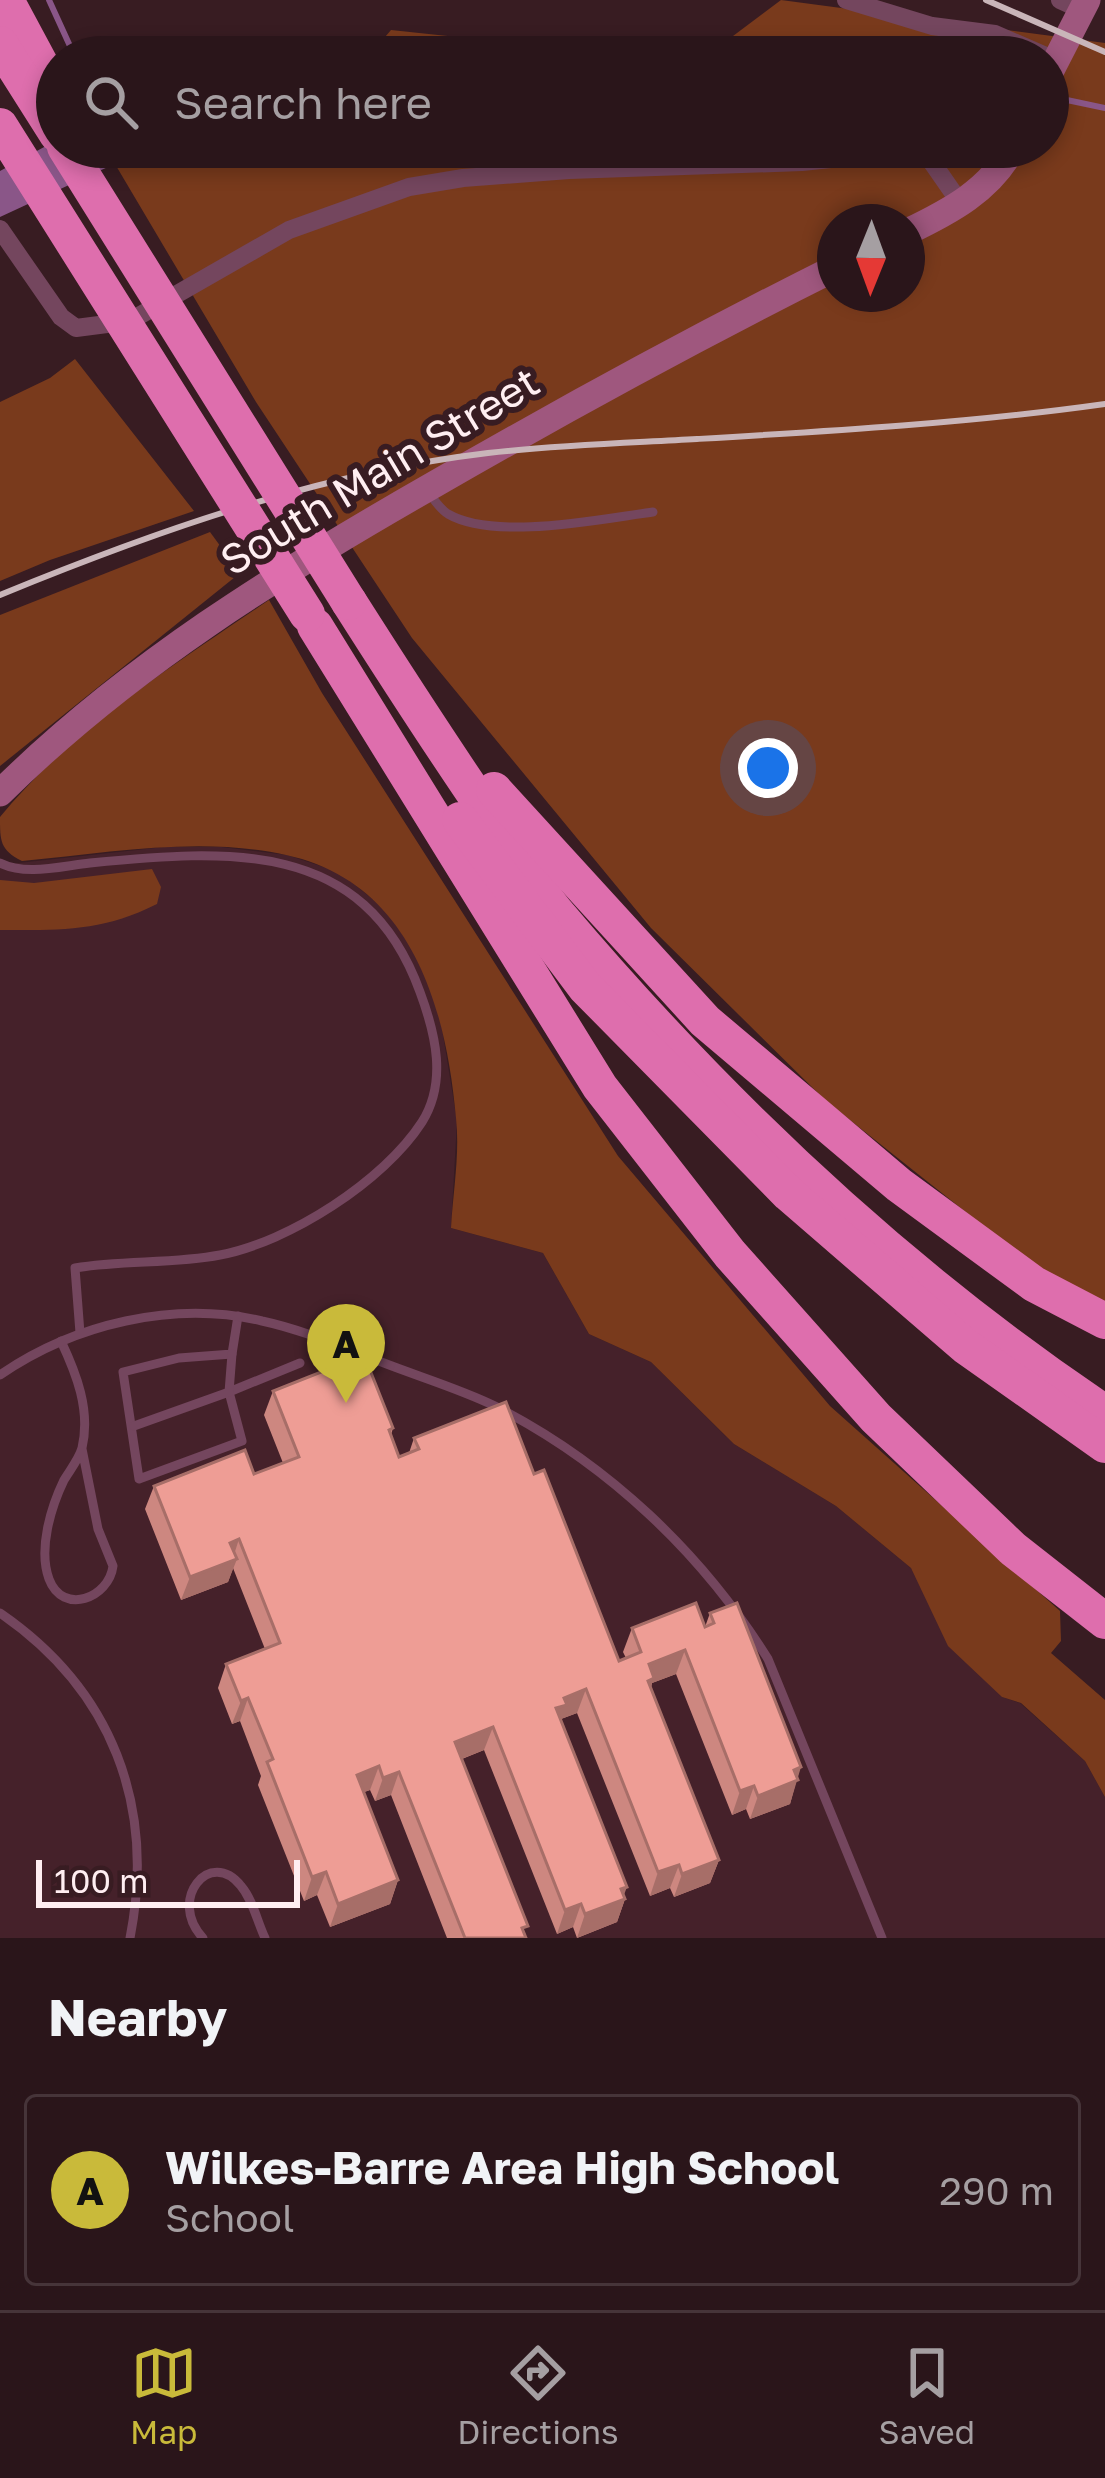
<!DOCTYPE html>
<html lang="en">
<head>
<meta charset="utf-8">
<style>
	:root { --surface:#2a151a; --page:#321e23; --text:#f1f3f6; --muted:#a59fa2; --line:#463439; --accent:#c9ba3a }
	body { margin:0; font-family:"Golos Text",sans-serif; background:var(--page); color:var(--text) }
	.compass { position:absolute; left:817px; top:204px; width:108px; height:108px; border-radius:50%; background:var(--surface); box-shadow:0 6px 18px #0003; rotate:181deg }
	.scale { position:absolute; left:36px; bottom:30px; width:264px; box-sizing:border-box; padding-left:12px; border:6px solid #ffeef1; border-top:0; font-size:33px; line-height:42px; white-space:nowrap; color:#ffeef1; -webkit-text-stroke:9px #381c22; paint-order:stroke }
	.you { position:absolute; left:768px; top:768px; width:42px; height:42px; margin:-30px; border:9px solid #fff; border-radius:50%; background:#1a73e8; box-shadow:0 0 0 18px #1a73e833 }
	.badge { display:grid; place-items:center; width:78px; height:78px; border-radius:50%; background:var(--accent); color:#111; font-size:39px; font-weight:700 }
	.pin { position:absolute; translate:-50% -99px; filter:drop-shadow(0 3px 6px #0008) }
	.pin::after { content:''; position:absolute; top:63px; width:42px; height:36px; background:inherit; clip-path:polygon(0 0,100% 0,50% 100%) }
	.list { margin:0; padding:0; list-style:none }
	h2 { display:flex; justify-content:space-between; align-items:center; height:156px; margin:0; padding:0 48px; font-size:51px }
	h2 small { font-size:39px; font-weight:400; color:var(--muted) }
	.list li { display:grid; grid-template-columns:78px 1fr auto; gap:36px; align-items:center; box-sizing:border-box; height:192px; margin:0 24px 24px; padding:0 24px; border:3px solid var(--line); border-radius:12px }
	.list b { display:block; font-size:45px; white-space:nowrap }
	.list p { margin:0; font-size:39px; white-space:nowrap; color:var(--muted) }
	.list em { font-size:39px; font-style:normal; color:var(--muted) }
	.icon { flex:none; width:66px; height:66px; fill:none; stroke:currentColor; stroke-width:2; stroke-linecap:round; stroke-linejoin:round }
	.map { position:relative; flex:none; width:1105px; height:1938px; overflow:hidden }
	.search { position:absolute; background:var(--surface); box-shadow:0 6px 18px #0003; left:36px; right:36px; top:36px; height:132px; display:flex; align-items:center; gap:30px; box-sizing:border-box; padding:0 42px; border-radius:66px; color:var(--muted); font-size:45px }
	.sheet { height:372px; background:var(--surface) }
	nav { display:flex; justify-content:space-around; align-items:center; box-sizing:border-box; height:168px; border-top:3px solid var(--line); background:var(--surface); font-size:33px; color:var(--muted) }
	nav a { display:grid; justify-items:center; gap:6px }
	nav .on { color:var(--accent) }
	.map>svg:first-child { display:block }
	.built { fill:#45212a }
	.forest { fill:#793a1c; fill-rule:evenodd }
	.water { fill:#8a5688 }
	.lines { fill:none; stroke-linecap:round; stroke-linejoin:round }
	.stream { stroke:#8a5688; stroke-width:6 }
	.service { stroke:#74465e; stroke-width:9 }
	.minor { stroke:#74465e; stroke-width:18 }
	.secondary { stroke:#9f577e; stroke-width:27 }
	.motorway { stroke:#de6ead; stroke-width:36 }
	.rail { stroke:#c9b5b9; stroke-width:6 }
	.motorway-bridge { stroke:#de6ead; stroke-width:36 }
	.wall { fill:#cd8780 }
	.shaded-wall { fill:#a76e68 }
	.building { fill:#ee9d95; stroke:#a76e68; stroke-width:3 }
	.labels { text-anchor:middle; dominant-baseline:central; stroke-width:12; stroke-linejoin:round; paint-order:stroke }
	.street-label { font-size:42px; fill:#ffeef1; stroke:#381c22 }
</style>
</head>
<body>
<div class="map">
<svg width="1105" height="1938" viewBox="0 0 1105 1938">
	<rect width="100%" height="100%" fill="#381c22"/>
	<path class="built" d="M164,847h58l65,8 52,17 47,38 26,38 26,56 19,117 -6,107 92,25 46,81 62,28 83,82 102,62 75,62 16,29 75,100 18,6 65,58 20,36v141h-1105v-1073z"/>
	<g class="forest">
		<path d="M781,0l324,43v1260l-75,-40 -204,-162 -175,-173 -239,-290 -156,-236 -141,-238 36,-17h897v-90h-680l23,-27 113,12 209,9zM835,222h72v72h-72z"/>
		<path d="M75,359l119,152 -144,49 -50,21v-179l50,-24z"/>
		<path d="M210,532l30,41 -240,193v-151z"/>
		<path d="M269,600l53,93 296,463 212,250 230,205 1,30 -10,12 54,47v97l-20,-36 -64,-58 -19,-6 -54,-51 -37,-78 -75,-62 -102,-62 -83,-82 -62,-28 -46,-81 -92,-25c2,-36 9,-74 5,-110 -10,-112 -45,-236 -170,-263 -86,-19 -177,-2 -264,6 -22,-11 -22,-20 -22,-44 74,-90 174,-152 269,-217z"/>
		<path d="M152,869l9,18 -4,17c-56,28 -96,26 -157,26v-50l34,3z"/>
	</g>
	<path class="water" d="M57,140v7h94l-151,70v-46z"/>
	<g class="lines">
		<g class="stream">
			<path d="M49,0l26,57"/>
			<path d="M1048,96l57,12"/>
		</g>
		<g class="service">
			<path d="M429,493c6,8 11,16 19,21 47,27 152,5 205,-2"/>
			<path d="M0,863c26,13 61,3 90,0 136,-13 274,-26 330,129 16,43 27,90 2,130 -38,59 -133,120 -202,133 -47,9 -97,5 -145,13l5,65"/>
			<path d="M238,1316l-6,38 -53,4 -56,14 16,107 103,-38 -13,-49 71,-29"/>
			<path d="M61,1341c15,32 30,69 21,107 -3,11 -12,22 -18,32 -13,27 -26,69 -15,99 14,37 60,19 64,-13l-15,-37 -16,-80"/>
			<path d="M0,1375c74,-51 174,-75 262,-54 42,9 82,27 122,42 36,14 76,26 111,43 112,57 207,147 273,253l114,279"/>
			<path d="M134,1426l95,-34 3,-38"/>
			<path d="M0,1613c112,77 156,192 130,325"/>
			<path d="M203,1938c-36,-38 7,-91 38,-52 12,14 16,35 24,52"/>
		</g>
		<g class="minor">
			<path d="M846,0l86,26 63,8 60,26"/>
			<path d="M1060,0l22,10"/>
			<path d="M0,229l61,88 15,11 54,-7 159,-91 120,-43 54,-9 106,-8 233,-8 105,-11 22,7 32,46"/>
		</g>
		<g class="secondary">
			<path d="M1048,76l39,-76"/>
			<path d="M907,232c42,-20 84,-42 106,-85"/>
			<path d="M0,793c128,-127 279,-220 435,-309 132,-76 264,-148 400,-216"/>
		</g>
		<g class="motorway">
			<path d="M6,0l51,95"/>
			<path d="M0,44l57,90"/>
			<path d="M349,602c49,77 98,153 150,228 19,27 36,57 57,82 159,188 344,364 549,501"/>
			<path d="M315,626l285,461 130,167 146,164 137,131 92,72"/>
			<path d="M494,790l211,231 194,164 135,99 71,37"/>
			<path d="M460,820l125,167 204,207 176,152 140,99"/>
		</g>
		<g class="rail">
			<path d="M986,0l119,52"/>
			<path d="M0,595c156,-64 320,-122 488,-142 69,-8 139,-10 209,-14 136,-8 273,-16 408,-35"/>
		</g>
		<g class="motorway-bridge">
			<path d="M0,126l307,488"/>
			<path d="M65,147l284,455"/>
		</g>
	</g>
	<path class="wall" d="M273,1391l120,37 -2,7 8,22 10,-4 5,-15 120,36 85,187 7,-3 -3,-6 9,-24 73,-1 5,-14 87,165 -7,26 -40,15 -4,-10 -14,6 -56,-141 -24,9 -1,5 68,172 -9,23 -36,14 -4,-9 -20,8 -73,-183 -16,6 64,180 -8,23 -40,16 -4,-11 -16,7 -73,-184 -22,9 64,179h-79l-56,-143 -16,6 -5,-11 -6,2 34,88 -8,24 -60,23 -13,-32 -13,6 -46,-116 3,-9 -21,-55 -8,3 -14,-36 8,-24 39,-15 -32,-81 -5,14 -47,18 -36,-91 9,-23 100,-12 29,-11 -19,-48z"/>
	<g class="shaded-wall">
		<path d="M239,1539l-7,22 5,-2 -9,23 -47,18 9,-23 40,-34z"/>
		<path d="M685,1650l-9,24 -24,9 -6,18 3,-37z"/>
		<path d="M586,1689l-9,24 -16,6 -5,-11 8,-10z"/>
		<path d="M248,1698l-8,23 -8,3 9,-23z"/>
		<path d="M493,1727l-9,23 -38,15 9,-23z"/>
		<path d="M379,1766l-9,24 -22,8 9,-23z"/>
		<path d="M801,1767l-11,37 -40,15 8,-23 36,-26z"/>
		<path d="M399,1772l-8,23 -16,6 8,-23z"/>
		<path d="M754,1786l-8,23 -14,6 8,-24z"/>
		<path d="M719,1860l-9,23 -36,14 8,-23z"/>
		<path d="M679,1865l-9,23 -20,8 8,-24z"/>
		<path d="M326,1872l-9,23 -13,6 8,-24z"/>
		<path d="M398,1880l-8,24 -60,23 8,-23z"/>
		<path d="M627,1887l-5,13 3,-1 -8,23 -40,16 8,-24z"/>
		<path d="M581,1904l-8,23 -16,7 8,-24z"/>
	</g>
	<path class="building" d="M364,1355l29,73 -4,2 10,27 20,-8 -5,-11 92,-36 28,72 10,-4 75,191 22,-9 -9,-24 64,-25 9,24 9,-4 -4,-10 27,-10 64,164 -7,3 4,10 -40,16 -4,-10 -14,5 -55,-141 -36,14 5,14 -6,3 71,179 -37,14 -3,-9 -21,7 -72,-183 -22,9 3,7 -11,3 71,179 -6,2 4,10 -40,15 -4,-10 -16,6 -72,-183 -38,15 73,184 -6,2 4,10h-61l-66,-166 -16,6 -4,-12 -22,9 41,105 -60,24 -12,-32 -14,5 -45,-115 6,-3 -25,-61 -7,3 -15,-37 54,-21 -41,-104 -9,4 7,16 -47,18 -36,-91 91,-36 9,24 45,-17 -26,-66z"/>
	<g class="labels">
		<g class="street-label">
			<text transform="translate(379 470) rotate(-31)">South Main Street</text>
		</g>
	</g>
</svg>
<svg class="compass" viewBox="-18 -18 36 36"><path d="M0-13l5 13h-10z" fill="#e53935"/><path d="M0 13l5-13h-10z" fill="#a59fa2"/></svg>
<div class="scale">100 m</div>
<div class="you"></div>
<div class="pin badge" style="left:346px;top:1403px">A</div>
<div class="search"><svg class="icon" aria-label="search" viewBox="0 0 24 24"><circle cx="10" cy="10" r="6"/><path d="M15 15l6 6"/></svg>Search here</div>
</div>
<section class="sheet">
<h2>Nearby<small></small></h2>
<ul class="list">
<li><span class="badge">A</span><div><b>Wilkes-Barre Area High School</b><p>School</p></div><em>290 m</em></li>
</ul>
</section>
<nav>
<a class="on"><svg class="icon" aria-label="map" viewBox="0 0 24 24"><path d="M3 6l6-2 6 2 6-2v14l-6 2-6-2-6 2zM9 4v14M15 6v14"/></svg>Map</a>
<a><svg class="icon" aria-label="directions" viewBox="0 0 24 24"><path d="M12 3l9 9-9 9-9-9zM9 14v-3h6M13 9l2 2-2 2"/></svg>Directions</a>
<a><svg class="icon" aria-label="saved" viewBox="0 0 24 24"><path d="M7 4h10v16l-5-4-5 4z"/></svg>Saved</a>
</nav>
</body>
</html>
